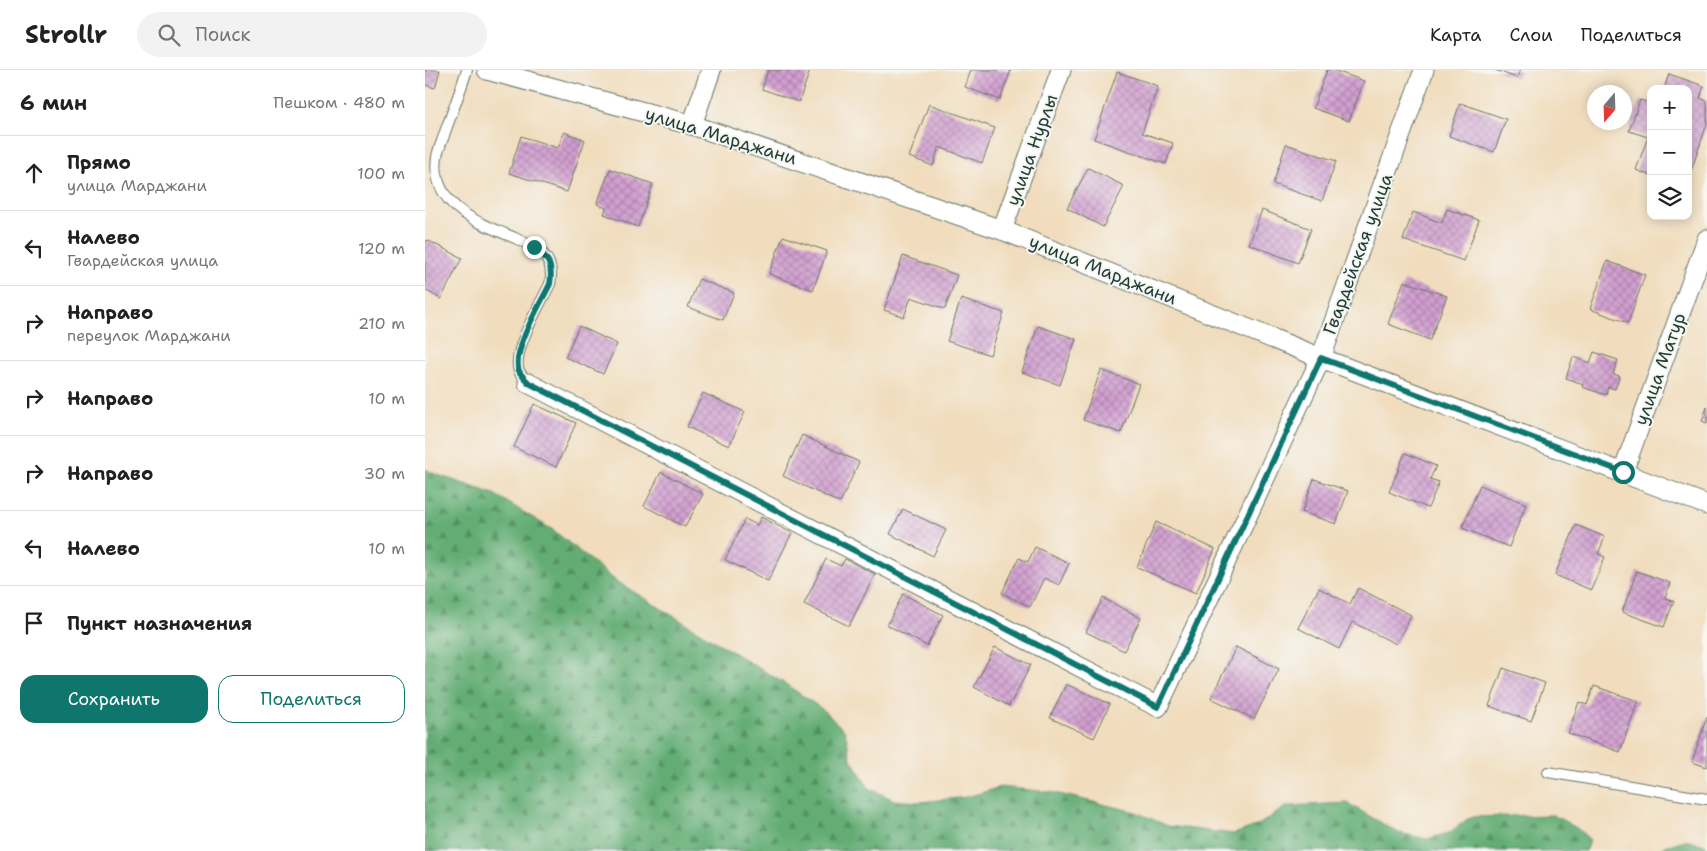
<!DOCTYPE html>
<html lang="ru">
<head>
<meta charset="utf-8">
<style>
	:root { --surface:#fff; --page:#f2f2f2; --text:#202124; --muted:#757577; --line:#e0e0e0; --accent:#0f766e }
	body { margin:0; font-family:"Shantell Sans",sans-serif; background:var(--page); color:var(--text) }
	.controls { position:absolute; right:15px; top:15px; display:grid; overflow:hidden; border-radius:10px; box-shadow:0 2px 12px #0003 }
	.controls button { width:45px; height:45px; display:grid; place-items:center; padding:0; border:0; border-bottom:1px solid var(--line); background:var(--surface); color:var(--text); font:25px sans-serif }
	.compass { position:absolute; left:1162px; top:15px; width:45px; height:45px; border-radius:50%; background:var(--surface); box-shadow:0 2px 12px #0003; rotate:199deg }
	.stop { position:absolute; width:15px; height:15px; margin:-11px; border:4px solid #0f766e; border-radius:50%; background:#fff }
	.stop.end { background:#0f766e; border-color:#fff; box-shadow:0 1px 5px #0008 }
	.list { margin:0; padding:0; list-style:none }
	h2 { display:flex; justify-content:space-between; align-items:center; height:65px; margin:0; padding:0 20px; font-size:21px }
	h2 small { font-size:16px; font-weight:400; color:var(--muted) }
	.list li { display:grid; grid-template-columns:32px 1fr auto; gap:15px; align-items:center; box-sizing:border-box; height:75px; padding:0 20px; border-top:1px solid var(--line) }
	.list b { display:block; font-size:19px; white-space:nowrap }
	.list p { margin:0; font-size:16px; white-space:nowrap; color:var(--muted) }
	.list em { font-size:16px; font-style:normal; color:var(--muted) }
	.actions { display:flex; gap:10px; padding:15px 20px }
	.actions a { flex:1; padding:11px 0; border:1px solid var(--accent); border-radius:15px; text-align:center; font-size:18px; color:var(--accent) }
	.actions .main { background:var(--accent); color:#fff }
	.icon { flex:none; width:28px; height:28px; fill:none; stroke:currentColor; stroke-width:2; stroke-linecap:round; stroke-linejoin:round }
	.map { position:relative; flex:none; width:1282px; height:781px; overflow:hidden }
	header { display:flex; align-items:center; gap:30px; box-sizing:border-box; height:70px; padding:0 25px; background:var(--surface); border-bottom:1px solid var(--line) }
	header strong { font-size:24px }
	nav { display:flex; gap:28px; margin-inline-start:auto; font-size:18px }
	.search { width:350px; height:45px; background:var(--page); display:flex; align-items:center; gap:12px; box-sizing:border-box; padding:0 18px; border-radius:28px; color:var(--muted); font-size:19px }
	main { display:flex }
	aside { flex:1; background:var(--surface) }
	.map>svg:first-child { display:block }
	.forest { fill:url(#forest-firs); stroke:#417554 }
	.building { fill:url(#building-cross-hatch) }
	.lines { fill:none; stroke-linecap:round; stroke-linejoin:round }
	.service-casing { stroke:#687564; stroke-width:12 }
	.minor-casing { stroke:#687564; stroke-width:21 }
	.service { stroke:#fff; stroke-width:10 }
	.minor { stroke:#fff; stroke-width:19 }
	.route { stroke:#0f766e; stroke-width:6 }
	.labels { text-anchor:middle; dominant-baseline:central; stroke-width:4; stroke-linejoin:round; paint-order:stroke }
	.street-label { font-size:18px; fill:#1f3d34; stroke:#f6f6f2 }
</style>
</head>
<body>
<header>
<strong>Strollr</strong>
<div class="search"><svg class="icon" aria-label="search" viewBox="0 0 24 24"><circle cx="10" cy="10" r="6"/><path d="M15 15l6 6"/></svg>Поиск</div>
<nav><a>Карта</a><a>Слои</a><a>Поделиться</a></nav>
</header>
<main>
<aside>
<h2>6 мин<small>Пешком · 480 m</small></h2>
<ul class="list">
<li><svg class="icon" aria-label="ahead" viewBox="0 0 24 24"><path d="M12 20V5M6 11l6-6 6 6"/></svg><div><b>Прямо</b><p>улица Марджани</p></div><em>100 m</em></li>
<li><svg class="icon" aria-label="left" viewBox="0 0 24 24"><path d="M17 20v-9H6M10 6l-5 5 5 5"/></svg><div><b>Налево</b><p>Гвардейская улица</p></div><em>120 m</em></li>
<li><svg class="icon" aria-label="right" viewBox="0 0 24 24"><path d="M7 20v-9h11M14 6l5 5-5 5"/></svg><div><b>Направо</b><p>переулок Марджани</p></div><em>210 m</em></li>
<li><svg class="icon" aria-label="right" viewBox="0 0 24 24"><path d="M7 20v-9h11M14 6l5 5-5 5"/></svg><div><b>Направо</b></div><em>10 m</em></li>
<li><svg class="icon" aria-label="right" viewBox="0 0 24 24"><path d="M7 20v-9h11M14 6l5 5-5 5"/></svg><div><b>Направо</b></div><em>30 m</em></li>
<li><svg class="icon" aria-label="left" viewBox="0 0 24 24"><path d="M17 20v-9H6M10 6l-5 5 5 5"/></svg><div><b>Налево</b></div><em>10 m</em></li>
<li><svg class="icon" aria-label="arrive" viewBox="0 0 24 24"><path d="M6 21V4h12l-3 4 3 4H6"/></svg><div><b>Пункт назначения</b></div></li>
</ul>
<div class="actions"><a class="main">Сохранить</a><a>Поделиться</a></div>
</aside>
<div class="map">
<svg width="1282" height="781" viewBox="0 0 1282 781">
	<defs>
		<pattern id="forest-firs" width="22" height="20" patternUnits="userSpaceOnUse" patternTransform="scale(1.25)"><rect width="22" height="20" fill="#63ad75"/><path d="M5 1l3.5 6h-7zM16 11l3.5 6h-7z" fill="#518e61"/></pattern>
		<pattern id="building-cross-hatch" width="8" height="8" patternUnits="userSpaceOnUse" patternTransform="scale(1.25)"><rect width="8" height="8" fill="#d29fd0"/><path d="M0 0l8 8M0 8l8-8" fill="none" stroke="#aa83aa"/></pattern>
	</defs>
	<rect width="100%" height="100%" fill="#f6f6f2"/>
	<filter id="ink" filterUnits="userSpaceOnUse"><feTurbulence type="fractalNoise" baseFrequency=".02" numOctaves="2"/><feDisplacementMap in="SourceGraphic" scale="10" xChannelSelector="R" yChannelSelector="G"/><feConvolveMatrix kernelMatrix="1 2 1 2 8 2 1 2 1" color-interpolation-filters="sRGB"/></filter>
	<filter id="wash" filterUnits="userSpaceOnUse"><feTurbulence type="fractalNoise" baseFrequency=".0096" numOctaves="4" result="noise"/><feDisplacementMap in="SourceGraphic" scale="20" xChannelSelector="R" yChannelSelector="G"/><feGaussianBlur stdDeviation="1.12" result="paint"/><feColorMatrix in="noise" values="0 0 0 0 0 0 0 0 0 0 0 0 0 0 0 0 0 1.4 0 .05"/><feComposite in="paint" operator="in"/></filter>
	<g filter="url(#wash)">
		<rect width="100%" height="100%" fill="#f1ddbe"/>
		<g class="forest">
			<path d="M0,399l13,6 56,19 59,36 63,51 171,104 35,24 23,22 6,28 18,29 25,12 25,2 48,-5 33,-10 51,5 85,20 32,14 66,8 24,-9 29,-19 60,-3 52,30 28,6 22,-6 21,-16 83,-2 24,13 13,12 -5,11h-1160z"/>
			<path d="M1260,770l21,5 1,6h-47l5,-5z"/>
		</g>
		<g id="blocks">
			<g class="building">
				<path d="M0,0h15l-5,18 -10,-3z"/>
				<path d="M343,0h42l-11,32 -37,-13z"/>
				<path d="M546,0h40l-11,30 -35,-13z"/>
				<path d="M902,0h6l31,11 -15,40 -36,-13z"/>
				<path d="M1070,0h25l-3,8z"/>
				<path d="M692,2l41,14 -16,47 31,10 -7,21 -72,-25z"/>
				<path d="M1244,4l35,12 -4,12 7,3v23l-18,53 -1,-88h-24z"/>
				<path d="M1215,30l11,3v73l-15,-6 12,-33 -19,-6z"/>
				<path d="M1035,33l46,16 -12,33 -45,-16z"/>
				<path d="M504,34l66,24 -13,35 -43,-16 -6,19 -24,-9z"/>
				<path d="M139,62l21,8 -18,52 -58,-19 12,-37 37,12z"/>
				<path d="M861,74l50,17 -14,40 -49,-17z"/>
				<path d="M663,98l36,18 -21,41 -36,-19z"/>
				<path d="M185,99l43,15 -15,43 -34,-13 2,-6 -9,-4z"/>
				<path d="M1022,139l32,11 -15,41 -61,-21 10,-28 29,11z"/>
				<path d="M837,140l49,19 -13,34 -49,-19z"/>
				<path d="M358,166l44,15 -14,39 -44,-16z"/>
				<path d="M2,170l35,18 -21,41 -16,-9v-46z"/>
				<path d="M478,186l54,19 -12,34 -34,-12 -7,20 -20,-7z"/>
				<path d="M1182,191l38,14 -17,48 -38,-14z"/>
				<path d="M274,209l35,14 -11,27 -35,-13z"/>
				<path d="M979,211l43,15 -17,44 -42,-16z"/>
				<path d="M536,229l43,14 -14,42 -43,-14z"/>
				<path d="M154,256l38,18 -14,30 -38,-17z"/>
				<path d="M613,256l38,13 -16,46 -38,-13z"/>
				<path d="M1169,282l24,8 -5,14 7,2 -5,13 -7,-2 -2,8 -24,-8 1,-3 -17,-6 7,-21 17,6z"/>
				<path d="M676,300l38,14 -18,49 -38,-13z"/>
				<path d="M278,323l42,19 -16,34 -42,-19z"/>
				<path d="M109,334l42,19 -20,44 -42,-20z"/>
				<path d="M1282,337v16l-5,-2z"/>
				<path d="M377,365l57,27 -19,41 -57,-27z"/>
				<path d="M980,383l31,13 -6,13 9,3 -11,26 -39,-16z"/>
				<path d="M236,402l42,22 -18,33 -41,-21z"/>
				<path d="M889,409l34,12 -12,33 -34,-12z"/>
				<path d="M1055,415l46,19 -17,43 -47,-19z"/>
				<path d="M478,439l43,21 -13,26 -43,-22z"/>
				<path d="M336,447l31,16 -24,48 -43,-21 20,-41 12,6z"/>
				<path d="M731,452l59,27 -19,44 -59,-26z"/>
				<path d="M1151,455l29,12 -7,17 7,3 -14,33 -36,-15z"/>
				<path d="M610,477l34,16 -10,22 -15,-7 -14,29 -28,-14 17,-35 9,4z"/>
				<path d="M401,489l15,7 4,-7 30,15 -26,52 -45,-22z"/>
				<path d="M1212,501l33,12 -5,15 9,3 -10,26 -42,-15z"/>
				<path d="M894,518l31,16 8,-16 53,27 -15,29 -44,-22 -13,27 -41,-21z"/>
				<path d="M478,524l40,21 -16,31 -40,-21z"/>
				<path d="M678,528l38,20 -17,33 -38,-19z"/>
				<path d="M570,577l36,18 -22,41 -35,-19z"/>
				<path d="M811,577l43,22 -25,50 -43,-21z"/>
				<path d="M1078,598l42,15 -14,38 -42,-15z"/>
				<path d="M641,614l44,20 -16,34 -44,-20z"/>
				<path d="M1169,616l44,15 -18,51 -52,-19 11,-31 8,3z"/>
				<path d="M1282,646v51l-15,-5z"/>
			</g>
		</g>
	</g>
	<g filter="url(#ink)">
		<use href="#blocks" fill-opacity="0" stroke="#687564" stroke-width="1"/>
		<g class="lines">
			<defs>
				<g id="service">
					<path d="M42,0c-7,21 -14,41 -22,62 -2,8 -7,17 -8,25 -7,49 42,66 78,81 10,5 22,9 29,17 8,9 8,19 6,29 -9,19 -39,68 -31,87 2,4 7,9 9,12"/>
					<path d="M1123,702l159,27"/>
				</g>
				<g id="minor">
					<path d="M62,0l205,55 310,105 319,128 386,147"/>
					<path d="M267,55l19,-55"/>
					<path d="M577,160l59,-160"/>
					<path d="M103,313l630,324 163,-349 103,-288"/>
					<path d="M1198,402l84,-233"/>
				</g>
			</defs>
			<use href="#service" class="service-casing"/>
			<use href="#minor" class="minor-casing"/>
			<use href="#service" class="service"/>
			<use href="#minor" class="minor"/>
		</g>
	</g>
	<g class="lines" filter="url(#ink)">
		<path class="route" d="M109,177c15,12 19,18 16,37 -9,19 -39,68 -31,87 2,4 7,9 10,12l629,324 163,-349 302,114"/>
	</g>
	<g class="labels">
		<g class="street-label">
			<text transform="translate(296 66) rotate(17)">улица Марджани</text>
			<text transform="translate(607 80) rotate(-70)">улица Нурлы</text>
			<text transform="translate(933 184) rotate(-70)">Гвардейская улица</text>
			<text transform="translate(678 200) rotate(22)">улица Марджани</text>
			<text transform="translate(1235 299) rotate(-70)">улица Матур</text>
		</g>
	</g>
</svg>
<div class="controls">
<button>+</button>
<button>−</button>
<button><svg class="icon" aria-label="layers" viewBox="0 0 24 24"><path d="M12 4l9 5-9 5-9-5zM3 14l9 5 9-5"/></svg></button>
</div>
<svg class="compass" viewBox="-18 -18 36 36"><path d="M0-13l5 13h-10z" fill="#e53935"/><path d="M0 13l5-13h-10z" fill="#757577"/></svg>
<div class="stop" style="left:1198px;top:402px"></div>
<div class="stop end" style="left:109px;top:177px"></div>
</div>
</main>
</body>
</html>
